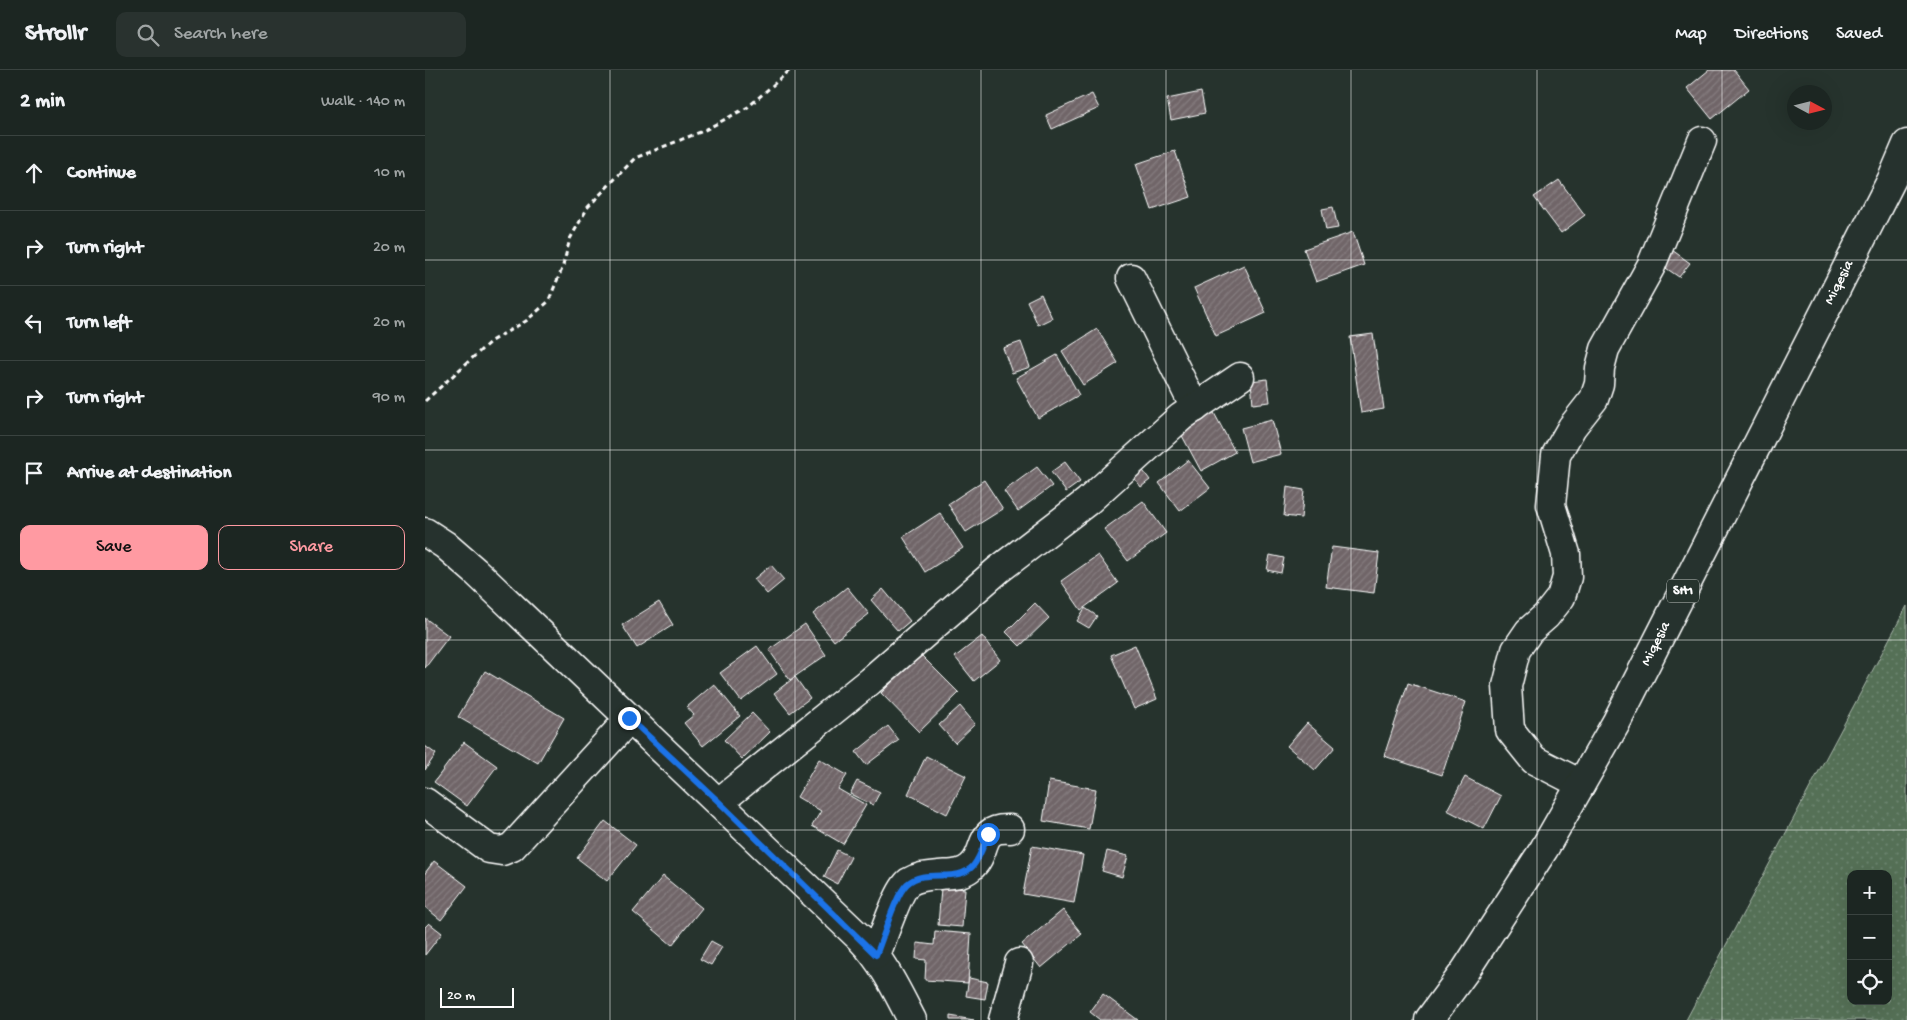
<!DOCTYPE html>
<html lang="en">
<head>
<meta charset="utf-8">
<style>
	:root { --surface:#1c2622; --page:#29322f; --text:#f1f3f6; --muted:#a0a5a5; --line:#3a4340; --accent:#ff9aa2 }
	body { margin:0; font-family:"Gochi Hand",sans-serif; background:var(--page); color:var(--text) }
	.controls { position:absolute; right:15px; bottom:15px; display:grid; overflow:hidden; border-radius:10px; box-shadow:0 5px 20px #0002 }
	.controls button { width:45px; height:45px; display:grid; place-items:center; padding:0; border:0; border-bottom:1px solid var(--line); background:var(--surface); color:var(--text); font:25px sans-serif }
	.compass { position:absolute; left:1362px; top:15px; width:45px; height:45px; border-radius:50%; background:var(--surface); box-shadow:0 5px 20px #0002; rotate:97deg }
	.scale { position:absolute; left:15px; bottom:12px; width:74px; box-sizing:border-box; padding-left:5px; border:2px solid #fff; border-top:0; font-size:14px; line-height:18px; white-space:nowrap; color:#fff; -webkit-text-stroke:4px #26332d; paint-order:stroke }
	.stop { position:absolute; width:15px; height:15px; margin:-11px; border:4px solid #1a73e8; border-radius:50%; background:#fff }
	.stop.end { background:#1a73e8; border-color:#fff; box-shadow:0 1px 5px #0008 }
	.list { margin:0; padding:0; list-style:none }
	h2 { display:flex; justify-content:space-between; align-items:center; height:65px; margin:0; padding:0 20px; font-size:21px }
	h2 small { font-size:16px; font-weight:400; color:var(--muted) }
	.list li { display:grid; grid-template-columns:32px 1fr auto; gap:15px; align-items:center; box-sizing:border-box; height:75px; padding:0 20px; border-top:1px solid var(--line) }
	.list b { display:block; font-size:19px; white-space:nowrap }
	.list em { font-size:16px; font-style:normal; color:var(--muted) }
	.actions { display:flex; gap:10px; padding:15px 20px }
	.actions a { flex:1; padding:11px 0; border:1px solid var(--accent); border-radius:10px; text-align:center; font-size:18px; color:var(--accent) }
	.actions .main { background:var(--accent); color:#111 }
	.icon { flex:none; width:28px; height:28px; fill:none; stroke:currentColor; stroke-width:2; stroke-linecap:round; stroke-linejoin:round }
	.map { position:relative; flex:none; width:1482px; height:950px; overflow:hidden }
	header { display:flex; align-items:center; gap:30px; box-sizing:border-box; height:70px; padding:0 25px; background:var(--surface); border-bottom:1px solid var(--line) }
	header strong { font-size:24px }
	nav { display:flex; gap:28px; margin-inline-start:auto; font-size:18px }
	.search { width:350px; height:45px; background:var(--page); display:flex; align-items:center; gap:12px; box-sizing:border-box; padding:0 18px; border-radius:10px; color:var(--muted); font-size:19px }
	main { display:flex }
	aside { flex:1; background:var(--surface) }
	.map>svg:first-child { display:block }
	.park { fill:url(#park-dots); stroke:#aab8ab; fill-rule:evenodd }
	.building { fill:url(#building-hatch); stroke:#fff }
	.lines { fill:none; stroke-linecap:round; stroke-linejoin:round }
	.minor-casing { stroke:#fff; stroke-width:31 }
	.major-casing { stroke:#fff; stroke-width:31 }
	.path { stroke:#fff; stroke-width:3; stroke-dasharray:5 4; stroke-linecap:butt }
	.minor { stroke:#26332d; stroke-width:28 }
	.major { stroke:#26332d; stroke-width:28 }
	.route { stroke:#1a73e8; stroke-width:6 }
	.grid { fill:none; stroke:#fff; stroke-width:1; stroke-opacity:0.55 }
	.labels { text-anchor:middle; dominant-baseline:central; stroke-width:5; stroke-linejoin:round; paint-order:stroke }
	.shield { fill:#26332d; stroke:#bec2c0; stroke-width:1 }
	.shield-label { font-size:14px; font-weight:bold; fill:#fff }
	.street-label { font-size:15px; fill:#fff; stroke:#26332d }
</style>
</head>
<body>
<header>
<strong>Strollr</strong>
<div class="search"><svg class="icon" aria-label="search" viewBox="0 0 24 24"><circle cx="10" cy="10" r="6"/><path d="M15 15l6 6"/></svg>Search here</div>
<nav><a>Map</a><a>Directions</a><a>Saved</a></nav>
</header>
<main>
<aside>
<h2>2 min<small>Walk · 140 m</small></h2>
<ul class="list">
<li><svg class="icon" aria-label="ahead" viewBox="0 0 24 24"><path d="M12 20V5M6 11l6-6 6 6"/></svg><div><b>Continue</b></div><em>10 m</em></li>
<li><svg class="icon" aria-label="right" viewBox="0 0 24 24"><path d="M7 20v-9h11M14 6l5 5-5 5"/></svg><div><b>Turn right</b></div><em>20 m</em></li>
<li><svg class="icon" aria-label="left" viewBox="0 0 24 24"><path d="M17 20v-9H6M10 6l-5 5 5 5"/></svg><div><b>Turn left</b></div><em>20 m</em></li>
<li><svg class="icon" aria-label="right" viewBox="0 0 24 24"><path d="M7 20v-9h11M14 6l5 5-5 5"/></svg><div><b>Turn right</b></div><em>90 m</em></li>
<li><svg class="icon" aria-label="arrive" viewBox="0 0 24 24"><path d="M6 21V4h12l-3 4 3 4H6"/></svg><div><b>Arrive at destination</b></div></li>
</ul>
<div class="actions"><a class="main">Save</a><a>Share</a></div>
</aside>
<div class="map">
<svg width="1482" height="950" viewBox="0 0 1482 950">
	<defs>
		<pattern id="park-dots" width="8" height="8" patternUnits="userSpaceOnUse" patternTransform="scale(1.25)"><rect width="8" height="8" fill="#547057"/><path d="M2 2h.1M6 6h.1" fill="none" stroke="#6e8570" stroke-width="1.8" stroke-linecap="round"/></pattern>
		<pattern id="building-hatch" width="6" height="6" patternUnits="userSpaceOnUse" patternTransform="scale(1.25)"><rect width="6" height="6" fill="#706568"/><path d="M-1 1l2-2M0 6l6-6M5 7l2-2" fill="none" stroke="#857c7f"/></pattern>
	</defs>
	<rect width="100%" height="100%" fill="#26332d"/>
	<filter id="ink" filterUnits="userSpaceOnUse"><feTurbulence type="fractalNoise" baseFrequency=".02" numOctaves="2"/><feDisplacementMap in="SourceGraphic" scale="10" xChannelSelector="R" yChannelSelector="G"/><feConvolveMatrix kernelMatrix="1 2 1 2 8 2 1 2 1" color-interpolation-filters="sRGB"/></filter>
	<g filter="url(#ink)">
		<path class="park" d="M1482,536v414h-221zM1426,804h37v127h-37z"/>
		<g class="building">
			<path d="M1284,0h25l15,19 -37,30 -25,-31z"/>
			<path d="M776,22l4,21 -34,7 -4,-21z"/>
			<path d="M667,24l7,14 -47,21 -6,-14z"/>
			<path d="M750,81l16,46 -39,13 -16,-46z"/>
			<path d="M1134,110l26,35 -24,18 -27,-36z"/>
			<path d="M908,137l5,21 -12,2 -4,-21z"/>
			<path d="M928,162l11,33 -48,17 -12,-33z"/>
			<path d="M1240,175l25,18 -11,14 -25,-17z"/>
			<path d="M819,195l22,48 -50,23 -22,-48z"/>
			<path d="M616,224l11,24 -14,7 -11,-24z"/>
			<path d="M672,259l21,34 -35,22 -21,-34z"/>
			<path d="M948,264l11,75 -23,4 -11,-76z"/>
			<path d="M596,272l9,25 -18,6 -9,-25z"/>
			<path d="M632,285l22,40 -41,23 -22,-40z"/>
			<path d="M842,309l3,23 -17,2 -2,-23z"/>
			<path d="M788,341l22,41 -34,19 -22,-41z"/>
			<path d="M847,350l9,34 -31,8 -9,-34z"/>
			<path d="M763,390l22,28 -30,23 -21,-28z"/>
			<path d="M640,392l15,20 -14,10 -15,-20z"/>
			<path d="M713,394l12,16 -9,7 -12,-16z"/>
			<path d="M612,397l15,19 -34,25 -14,-20z"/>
			<path d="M559,410l19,29 -37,23 -18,-28z"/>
			<path d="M862,417l17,3 -3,28 -17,-2z"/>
			<path d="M718,431l23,32 -38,28 -24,-32z"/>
			<path d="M515,443l23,35 -38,24 -22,-35z"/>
			<path d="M907,477l47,6 -5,40 -48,-6z"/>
			<path d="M673,485l20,28 -37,27 -20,-29z"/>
			<path d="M845,485l14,3 -3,15 -14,-3z"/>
			<path d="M346,495l13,15 -17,14 -13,-15z"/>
			<path d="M422,517l22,27 -35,27 -21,-27z"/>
			<path d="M458,519l27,32 -12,10 -27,-31z"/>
			<path d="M234,532l14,23 -36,23 -15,-23z"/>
			<path d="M610,533l14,15 -29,28 -14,-14z"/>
			<path d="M660,538l12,8 -8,12 -12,-7z"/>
			<path d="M0,548l24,18 -24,32z"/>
			<path d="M380,554l21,31 -36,25 -21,-30z"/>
			<path d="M557,566l18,24 -26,21 -19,-24z"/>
			<path d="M710,575l22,54 -23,10 -23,-54z"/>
			<path d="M332,576l20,28 -36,27 -21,-28z"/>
			<path d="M495,584l39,39 -40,39 -38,-39z"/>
			<path d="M60,601l79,47 -26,45 -80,-46z"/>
			<path d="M370,607l15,21 -20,15 -16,-20z"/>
			<path d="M983,613l58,19 -24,73 -58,-19z"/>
			<path d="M289,614l26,32 -37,30 -19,-23 10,-8 -7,-8z"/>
			<path d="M535,636l15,18 -20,19 -16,-18z"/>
			<path d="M327,643l18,19 -28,27 -18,-19z"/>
			<path d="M882,653l28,24 -20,23 -28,-24z"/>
			<path d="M463,656l11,14 -33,25 -10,-13z"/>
			<path d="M39,672l33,24 -30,40 -33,-24z"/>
			<path d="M0,676l11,8 -11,16z"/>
			<path d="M501,686l40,20 -19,38 -39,-20z"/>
			<path d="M394,689l28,16 -9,14 28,16 -23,39 -31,-18 9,-15 -24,-14z"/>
			<path d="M1040,707l36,19 -17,33 -37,-19z"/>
			<path d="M432,711l23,11 -7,13 -23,-11z"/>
			<path d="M624,711l47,8 -7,40 -46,-8z"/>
			<path d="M180,751l31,24 -29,36 -30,-23z"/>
			<path d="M607,776l51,9 -9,48 -51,-9z"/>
			<path d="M412,780l14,7 -14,27 -13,-7z"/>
			<path d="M682,781l21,5 -6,21 -20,-6z"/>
			<path d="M9,791l33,25 -26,34 -16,-13v-34z"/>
			<path d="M238,806l39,32 -30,37 -39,-33z"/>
			<path d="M517,806l14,1 -1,11 10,1 -3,38 -24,-2z"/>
			<path d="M638,840l19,24 -41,34 -19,-24z"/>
			<path d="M4,853l13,10 -17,22v-28z"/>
			<path d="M510,861l36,3 -3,49 -43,-3 1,-20 -10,-1 1,-16 17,2z"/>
			<path d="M286,871l11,6 -11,18 -11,-6z"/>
			<path d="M544,908l19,4 -3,17 -19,-3z"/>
			<path d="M678,924l35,26h-38l-10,-8z"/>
			<path d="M525,946l24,4h-24z"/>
		</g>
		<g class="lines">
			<defs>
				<g id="minor">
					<path d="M706,208l64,130"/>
					<path d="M0,462l20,13 30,26 385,367c24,25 36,51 52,82"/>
					<path d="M1156,714l-47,-24 -24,-30 -3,-44 9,-36 13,-19 17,-15 15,-19 6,-20 -1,-23 -15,-49 5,-50 16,-28 22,-28 5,-15 1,-16 5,-19 46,-83 51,-125"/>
					<path d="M0,732l64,47 13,2 10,-4 117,-128"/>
					<path d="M294,732l151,-121 128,-111 90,-69 93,-84 59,-40"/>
					<path d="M451,885c6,-15 22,-65 33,-73 10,-6 19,-6 30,-7 12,-1 23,0 32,-8 18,-15 5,-40 39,-38"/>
					<path d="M578,950l16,-57"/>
				</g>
				<g id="major">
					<path id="s1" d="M1004,950l36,-49 79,-122 72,-126 277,-546 14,-33"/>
				</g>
			</defs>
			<use href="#minor" class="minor-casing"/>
			<use href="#major" class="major-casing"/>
			<path class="path" d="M0,331l66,-60 35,-20 22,-19 14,-33 8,-30 18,-32 47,-49 68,-27 45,-24 42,-37"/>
			<use href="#minor" class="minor"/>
			<use href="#major" class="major"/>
		</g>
	</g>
	<g class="lines" filter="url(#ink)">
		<path class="route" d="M204,648l90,84 157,153c7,-16 19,-60 31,-71 18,-17 50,0 66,-18 7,-8 11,-22 15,-32"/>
	</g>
	<path class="grid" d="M185,0v950M370,0v950M556,0v950M741,0v950M926,0v950M1112,0v950M1297,0v950M0,190h1482M0,380h1482M0,570h1482M0,760h1482"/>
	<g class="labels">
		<rect class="shield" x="1242" y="509.5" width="32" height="23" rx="4"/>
		<g class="shield-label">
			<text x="1258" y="521">SH1</text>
		</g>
		<g class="street-label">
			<text stroke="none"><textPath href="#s1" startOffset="845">Miqesia</textPath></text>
			<text stroke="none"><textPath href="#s1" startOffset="440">Miqesia</textPath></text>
		</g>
	</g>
</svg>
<div class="controls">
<button>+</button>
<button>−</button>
<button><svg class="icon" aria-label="locate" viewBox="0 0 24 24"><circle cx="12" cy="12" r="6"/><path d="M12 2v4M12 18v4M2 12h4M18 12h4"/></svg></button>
</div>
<svg class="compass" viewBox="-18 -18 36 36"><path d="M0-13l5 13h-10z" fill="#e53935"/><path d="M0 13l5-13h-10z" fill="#a0a5a5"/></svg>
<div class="scale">20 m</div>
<div class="stop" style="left:563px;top:764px"></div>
<div class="stop end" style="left:204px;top:648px"></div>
</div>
</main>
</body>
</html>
